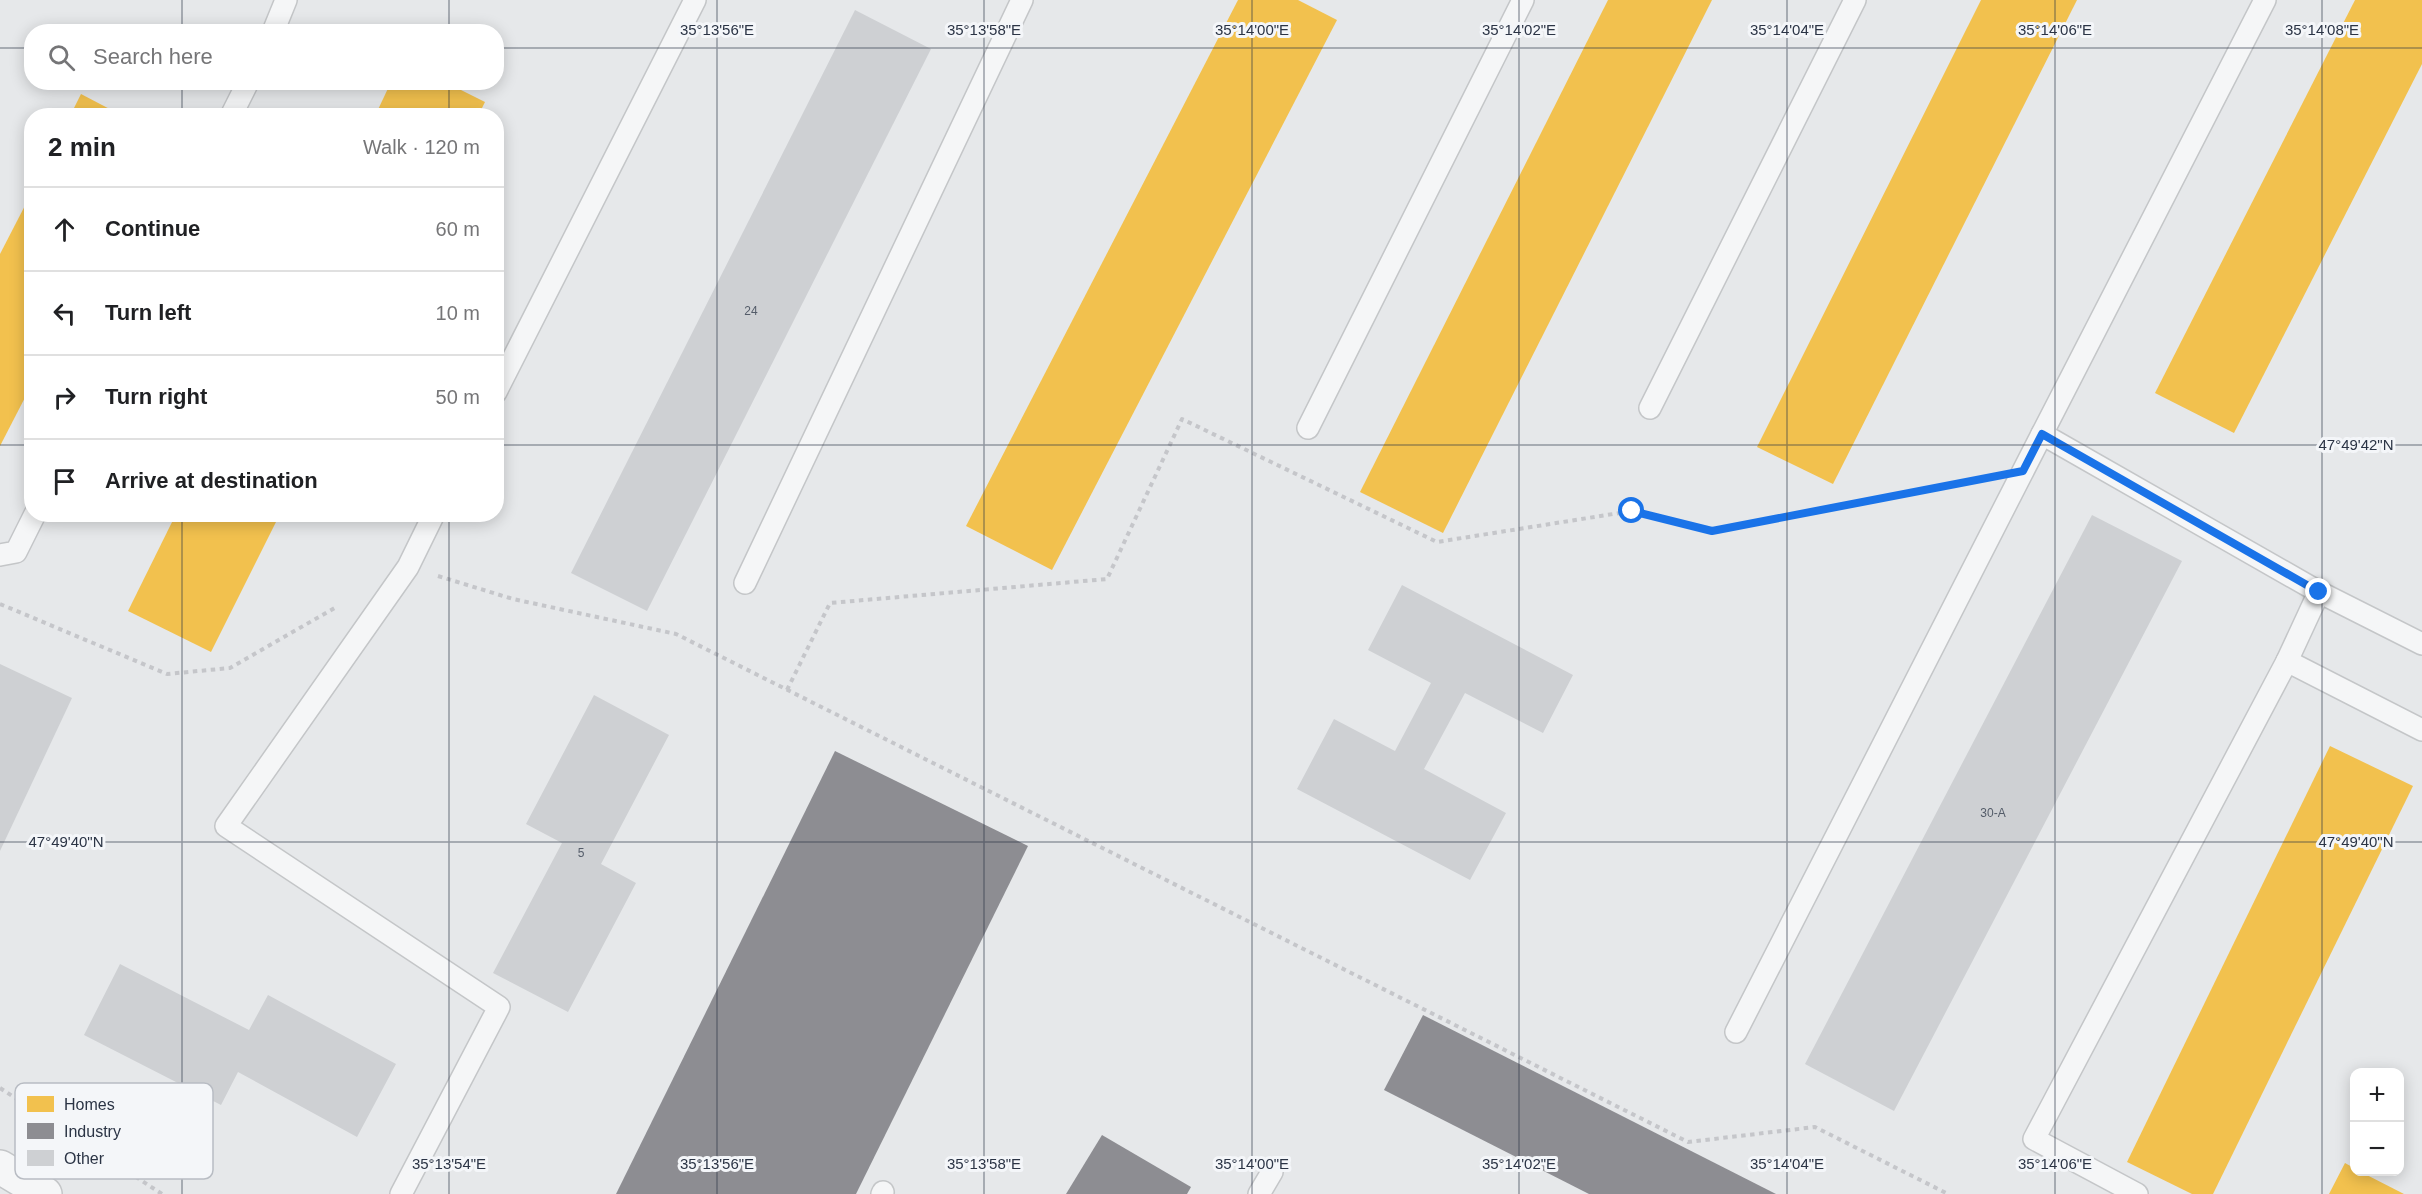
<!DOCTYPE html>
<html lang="en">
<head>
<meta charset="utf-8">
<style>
	:root { --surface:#fff; --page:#f6f6f6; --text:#202124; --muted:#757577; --line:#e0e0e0 }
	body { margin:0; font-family:Arial,sans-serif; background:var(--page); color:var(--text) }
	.controls { position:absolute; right:18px; bottom:18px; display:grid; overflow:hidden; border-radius:12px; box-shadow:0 3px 15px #0003 }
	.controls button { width:54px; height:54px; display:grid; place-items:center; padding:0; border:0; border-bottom:2px solid var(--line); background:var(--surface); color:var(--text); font:30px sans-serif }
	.stop { position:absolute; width:18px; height:18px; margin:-14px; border:4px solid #1a73e8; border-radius:50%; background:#fff }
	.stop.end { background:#1a73e8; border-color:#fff; box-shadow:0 2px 6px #0008 }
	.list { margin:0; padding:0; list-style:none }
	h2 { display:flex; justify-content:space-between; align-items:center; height:78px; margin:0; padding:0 24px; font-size:26px }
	h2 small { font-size:20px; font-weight:400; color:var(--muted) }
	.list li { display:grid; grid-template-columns:39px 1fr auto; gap:18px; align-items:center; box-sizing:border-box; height:84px; padding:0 24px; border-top:2px solid var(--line) }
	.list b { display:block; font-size:22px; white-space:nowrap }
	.list em { font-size:20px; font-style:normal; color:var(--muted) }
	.icon { flex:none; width:33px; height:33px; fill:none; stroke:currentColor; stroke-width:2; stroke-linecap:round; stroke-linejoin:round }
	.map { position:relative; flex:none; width:2422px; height:1194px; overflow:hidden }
	.search { position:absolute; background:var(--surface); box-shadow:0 3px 15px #0003; left:24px; top:24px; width:480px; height:66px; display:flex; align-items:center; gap:15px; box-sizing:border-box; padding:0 21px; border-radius:24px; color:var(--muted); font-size:22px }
	.panel { position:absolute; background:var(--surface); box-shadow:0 3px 15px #0003; left:24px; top:108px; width:480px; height:414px; border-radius:24px }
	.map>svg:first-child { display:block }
	.homes { fill:#f2c14e }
	.industry { fill:#8d8d92 }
	.building { fill:#ced0d3 }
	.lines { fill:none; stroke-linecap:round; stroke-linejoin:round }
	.service-casing { stroke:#c4c6c8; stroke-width:24 }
	.minor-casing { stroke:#c4c6c8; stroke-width:36 }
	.path { stroke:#c5c6ca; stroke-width:4; stroke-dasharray:4.5 4.5; stroke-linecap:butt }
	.service { stroke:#f5f6f7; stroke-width:21 }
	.minor { stroke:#f5f6f7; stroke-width:33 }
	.route { stroke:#1a73e8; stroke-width:8 }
	.ticks { fill:none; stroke:#2b3445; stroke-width:1.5; stroke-opacity:0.45 }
	.labels { text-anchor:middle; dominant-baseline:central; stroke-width:6; stroke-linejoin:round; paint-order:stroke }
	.number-label { font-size:12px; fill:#545c69 }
	.key { fill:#f4f6f9; stroke:#b8bcc3; stroke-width:1.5 }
	.key-label { font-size:16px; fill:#2b3445 }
	.ticks-label { font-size:15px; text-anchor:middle; fill:#2b3445; stroke:#f4f6f9; stroke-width:6; stroke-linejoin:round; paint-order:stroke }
</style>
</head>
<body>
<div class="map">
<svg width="2422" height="1194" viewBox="0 0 2422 1194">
	<rect width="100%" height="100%" fill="#e6e8ea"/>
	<g class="homes">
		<path d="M1238,0h60l39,20 -285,550 -86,-44z"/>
		<path d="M1608,0h104l-269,533 -83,-41z"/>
		<path d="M1981,0h96l-244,484 -76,-37z"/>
		<path d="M2355,0h67v64l-188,369 -79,-40z"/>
		<path d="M391,82h54l40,20 -7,14h-103z"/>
		<path d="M81,94l42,22h-53z"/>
		<path d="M32,192v192l-32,62v-192z"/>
		<path d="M176,514h104l-69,138 -83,-41z"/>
		<path d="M2330,746l83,40 -200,408h-21l-65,-32z"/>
		<path d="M2345,1163l9,5v4h7l43,22h-75z"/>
	</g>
	<g class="industry">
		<path d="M835,751l193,95 -172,348h-240z"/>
		<path d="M1423,1015l353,179h-187l-205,-104z"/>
		<path d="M1102,1135l89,52 -4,7h-121z"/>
	</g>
	<g class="building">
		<path d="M855,10l76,39 -284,562 -76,-38z"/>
		<path d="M2092,515l90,46 -288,550 -89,-47z"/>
		<path d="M1402,585l171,90 -30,58 -78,-40 -41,76 82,44 -36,67 -173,-91 37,-70 61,32 36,-68 -63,-33z"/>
		<path d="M0,664l72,34 -72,153z"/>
		<path d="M594,695l75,40 -68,129 35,19 -68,129 -75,-39 69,-130 -36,-19z"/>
		<path d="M120,964l129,66 19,-35 128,69 -39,73 -119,-65 -17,33 -137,-70z"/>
	</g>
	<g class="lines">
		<defs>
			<g id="service">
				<path d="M273,32l13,-32"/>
				<path d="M231,116l17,-34"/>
				<path d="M496,392l199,-392"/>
				<path d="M1650,408l205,-408"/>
				<path d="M1308,428l215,-428"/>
				<path d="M2042,434l223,-434"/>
				<path d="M0,555l16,-3 19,-38"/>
				<path d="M745,583l277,-583"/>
				<path d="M2287,661l32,-69 103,52"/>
				<path d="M1736,1032l306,-598 277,158"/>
				<path d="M401,1194l98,-187 -273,-181 182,-259 26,-53"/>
				<path d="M882,1194l1,-2"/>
				<path d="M1259,1194l13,-22"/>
				<path d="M2137,1194l-103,-55 253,-478 135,69"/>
			</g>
			<path id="minor" d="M0,1167l45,27"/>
		</defs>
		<use href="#service" class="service-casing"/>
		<use href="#minor" class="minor-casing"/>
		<g class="path">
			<path d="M438,576l75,23 163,35 1012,508 127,-15 133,67"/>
			<path d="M0,604l167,70 63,-6 108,-62"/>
			<path d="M787,690l43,-87 277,-24 75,-160 255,123 195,-31 80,20 270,-52"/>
			<path d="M0,1088l162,106"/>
		</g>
		<use href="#service" class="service"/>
		<use href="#minor" class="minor"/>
	</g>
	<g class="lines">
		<path class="route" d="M1632,511l80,20 311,-60 19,-37 277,158"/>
	</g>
	<path class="ticks" d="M182,0v32M449,0v32M717,0v1194M984,0v1194M1252,0v1194M1519,0v1194M1787,0v1194M2055,0v1194M2322,0v1194M0,48h32M496,48h1926M182,82v34M449,82v34M0,445h32M496,445h1926M182,514v680M449,514v680M0,842h2422"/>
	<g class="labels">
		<g class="number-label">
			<text x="751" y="311">24</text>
			<text x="1993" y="813">30-А</text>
			<text x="581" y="853">5</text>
		</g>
	</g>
	<rect x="15" y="1083" width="198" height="96" rx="9" class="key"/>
	<rect x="27" y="1096" width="27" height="16" fill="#f2c14e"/>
	<rect x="27" y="1123" width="27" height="16" fill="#8d8d92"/>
	<rect x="27" y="1150" width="27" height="16" fill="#ced0d3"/>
	<g class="key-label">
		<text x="64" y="1110">Homes</text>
		<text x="64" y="1137">Industry</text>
		<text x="64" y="1164">Other</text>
	</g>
	<g class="ticks-label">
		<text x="717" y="35">35°13'56"E</text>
		<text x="984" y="35">35°13'58"E</text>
		<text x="1252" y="35">35°14'00"E</text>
		<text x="1519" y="35">35°14'02"E</text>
		<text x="1787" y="35">35°14'04"E</text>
		<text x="2055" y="35">35°14'06"E</text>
		<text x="2322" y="35">35°14'08"E</text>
		<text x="2356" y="450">47°49'42"N</text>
		<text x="66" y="847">47°49'40"N</text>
		<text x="2356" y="847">47°49'40"N</text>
		<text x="449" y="1169">35°13'54"E</text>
		<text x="717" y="1169">35°13'56"E</text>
		<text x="984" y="1169">35°13'58"E</text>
		<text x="1252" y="1169">35°14'00"E</text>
		<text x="1519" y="1169">35°14'02"E</text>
		<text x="1787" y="1169">35°14'04"E</text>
		<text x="2055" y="1169">35°14'06"E</text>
	</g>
</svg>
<div class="controls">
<button>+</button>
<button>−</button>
</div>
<div class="stop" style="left:1632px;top:511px"></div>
<div class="stop end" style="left:2319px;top:592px"></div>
<div class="search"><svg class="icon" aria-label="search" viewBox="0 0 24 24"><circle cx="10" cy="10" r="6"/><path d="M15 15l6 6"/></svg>Search here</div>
<section class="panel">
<h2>2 min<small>Walk · 120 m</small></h2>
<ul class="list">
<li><svg class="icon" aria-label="ahead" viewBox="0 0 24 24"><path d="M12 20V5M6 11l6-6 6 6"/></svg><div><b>Continue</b></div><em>60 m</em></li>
<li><svg class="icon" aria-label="left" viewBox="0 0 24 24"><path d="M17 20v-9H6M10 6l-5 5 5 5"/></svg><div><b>Turn left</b></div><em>10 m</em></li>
<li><svg class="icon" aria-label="right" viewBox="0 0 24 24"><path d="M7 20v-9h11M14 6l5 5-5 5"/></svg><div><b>Turn right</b></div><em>50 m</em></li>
<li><svg class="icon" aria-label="arrive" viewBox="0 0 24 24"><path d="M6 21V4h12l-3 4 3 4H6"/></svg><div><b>Arrive at destination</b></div></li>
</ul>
</section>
</div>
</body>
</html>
